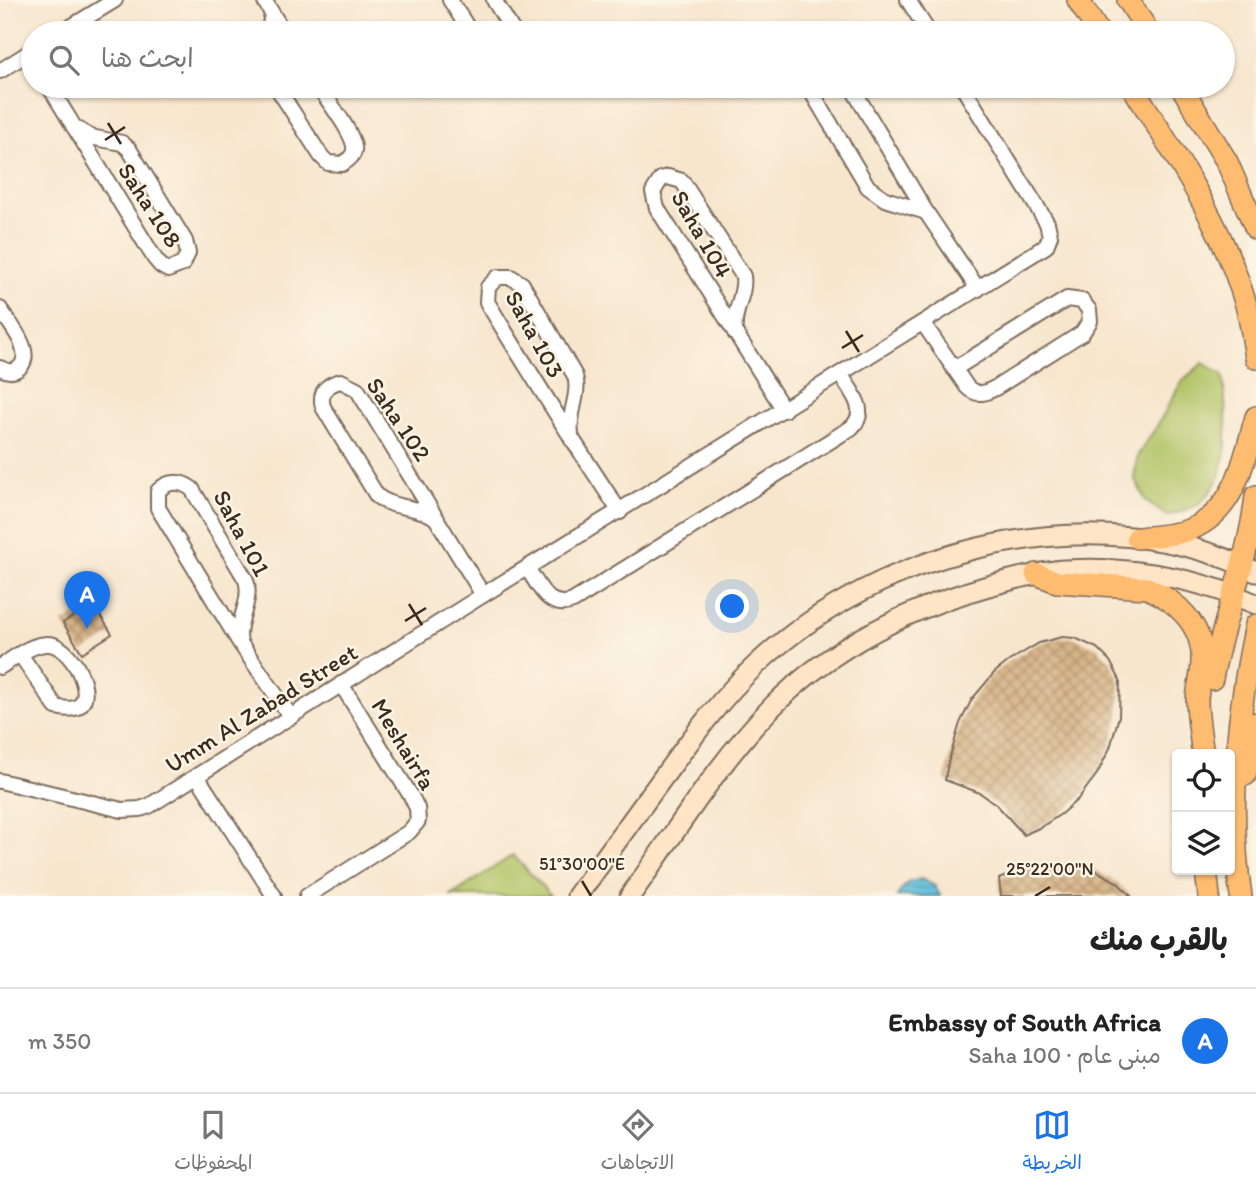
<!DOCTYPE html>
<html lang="ar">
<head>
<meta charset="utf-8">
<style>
	:root { --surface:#fff; --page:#f6f6f6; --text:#222; --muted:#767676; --line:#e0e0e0; --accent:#1a73e8 }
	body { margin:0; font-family:Itim,"Playpen Sans Arabic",sans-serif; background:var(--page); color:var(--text); direction:rtl }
	.controls { position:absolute; right:21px; bottom:21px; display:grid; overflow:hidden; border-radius:7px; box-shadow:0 2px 5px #0004 }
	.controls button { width:63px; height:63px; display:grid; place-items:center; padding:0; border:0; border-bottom:2px solid var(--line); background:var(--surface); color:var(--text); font:35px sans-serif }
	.you { position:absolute; left:733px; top:607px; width:24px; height:24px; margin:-18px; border:5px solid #fff; border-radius:50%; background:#1a73e8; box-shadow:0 0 0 10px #1a73e833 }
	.badge { display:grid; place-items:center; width:46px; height:46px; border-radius:50%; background:var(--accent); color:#fff; font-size:23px; font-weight:700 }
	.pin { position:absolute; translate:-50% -58px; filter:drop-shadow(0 2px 4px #0008) }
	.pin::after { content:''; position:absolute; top:37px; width:24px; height:21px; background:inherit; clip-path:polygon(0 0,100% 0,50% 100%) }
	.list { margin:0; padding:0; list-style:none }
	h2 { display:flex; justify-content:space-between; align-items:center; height:91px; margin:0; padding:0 28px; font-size:30px }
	h2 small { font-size:23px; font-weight:400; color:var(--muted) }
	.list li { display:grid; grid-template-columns:46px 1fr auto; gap:21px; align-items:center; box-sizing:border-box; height:105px; padding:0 28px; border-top:2px solid var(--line) }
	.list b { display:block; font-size:26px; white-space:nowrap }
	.list p { margin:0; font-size:23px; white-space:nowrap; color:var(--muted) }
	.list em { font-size:23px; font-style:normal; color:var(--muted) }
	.icon { flex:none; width:38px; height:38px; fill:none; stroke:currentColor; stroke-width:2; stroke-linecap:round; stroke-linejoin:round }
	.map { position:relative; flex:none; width:1256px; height:896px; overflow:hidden; direction:ltr }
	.search { position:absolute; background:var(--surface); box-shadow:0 2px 5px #0004; left:21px; right:21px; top:21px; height:77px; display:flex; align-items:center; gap:18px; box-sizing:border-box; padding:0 24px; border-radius:38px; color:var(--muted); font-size:26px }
	.sheet { height:196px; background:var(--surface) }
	nav { display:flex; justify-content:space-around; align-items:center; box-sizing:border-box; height:98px; border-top:2px solid var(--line); background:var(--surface); font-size:19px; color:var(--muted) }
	nav a { display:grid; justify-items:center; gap:4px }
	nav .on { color:var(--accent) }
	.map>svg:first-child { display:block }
	.green { fill:#b2c467; stroke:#767742; stroke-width:2 }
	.water { fill:url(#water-rules); stroke:#4c747d; stroke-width:2 }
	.building { fill:url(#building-cross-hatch) }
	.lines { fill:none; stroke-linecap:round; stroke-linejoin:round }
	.street-casing { stroke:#7d6c5c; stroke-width:18 }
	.secondary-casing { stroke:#7d6c5c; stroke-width:23 }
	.primary-casing { stroke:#7d6c5c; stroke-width:24 }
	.street { stroke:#fff; stroke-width:14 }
	.secondary { stroke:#ffe4c6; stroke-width:19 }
	.primary { stroke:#febc70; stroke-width:21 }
	.ticks { fill:none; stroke:#3b2a1e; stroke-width:2.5 }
	.labels { text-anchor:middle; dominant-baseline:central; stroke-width:5; stroke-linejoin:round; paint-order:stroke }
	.street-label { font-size:24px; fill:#3b2a1e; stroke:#fcf5e5 }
	.ticks-label { font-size:18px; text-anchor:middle; fill:#3b2a1e; stroke:#fcf5e5; stroke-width:5; stroke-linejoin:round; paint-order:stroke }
</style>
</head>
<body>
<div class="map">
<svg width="1256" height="896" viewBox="0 0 1256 896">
	<defs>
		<pattern id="water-rules" width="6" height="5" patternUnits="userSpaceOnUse" patternTransform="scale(1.75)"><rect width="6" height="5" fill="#5ebedc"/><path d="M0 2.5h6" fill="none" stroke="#4f9bb2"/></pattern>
		<pattern id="building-cross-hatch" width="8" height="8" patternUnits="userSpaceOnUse" patternTransform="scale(1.75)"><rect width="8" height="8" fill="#d7b487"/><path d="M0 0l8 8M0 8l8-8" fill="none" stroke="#b0936e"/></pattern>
	</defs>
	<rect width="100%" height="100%" fill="#fcf5e5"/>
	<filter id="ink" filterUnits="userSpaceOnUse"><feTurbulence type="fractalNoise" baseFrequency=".0143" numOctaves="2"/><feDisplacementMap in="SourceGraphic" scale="14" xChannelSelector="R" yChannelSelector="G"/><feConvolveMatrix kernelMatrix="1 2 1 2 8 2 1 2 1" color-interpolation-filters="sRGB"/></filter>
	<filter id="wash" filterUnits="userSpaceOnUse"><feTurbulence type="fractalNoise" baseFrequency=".00686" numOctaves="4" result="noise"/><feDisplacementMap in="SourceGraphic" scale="28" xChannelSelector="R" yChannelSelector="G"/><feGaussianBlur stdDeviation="1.57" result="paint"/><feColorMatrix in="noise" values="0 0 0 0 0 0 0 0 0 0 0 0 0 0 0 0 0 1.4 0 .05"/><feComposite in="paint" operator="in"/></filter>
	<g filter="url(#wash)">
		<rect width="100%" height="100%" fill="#f7e6ce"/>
		<g class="green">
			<path d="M1203,363l20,12c3,42 13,100 -25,129 -8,6 -22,9 -31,12l-21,-15 -12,-24 4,-22 19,-29 25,-45z"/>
			<path d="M513,855l38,41h-100z"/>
		</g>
		<path class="water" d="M921,879l14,7 5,10h-43l10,-13z"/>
		<g id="blocks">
			<g class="building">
				<path d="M93,604l19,30 -30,19 -19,-30z"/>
				<path d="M1062,637l13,1 22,10 13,13 10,19 -1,36 -9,32 -13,26 -19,25 -17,15 -20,13 -17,8 -27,-30 -17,-12 -35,-13 3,-17 12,-40 12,-24 22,-26 15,-12 30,-18z"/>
				<path d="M1052,864l43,6 22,12 14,14h-130l-2,-17 32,-13z"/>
			</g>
		</g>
	</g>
	<g filter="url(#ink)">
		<use href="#blocks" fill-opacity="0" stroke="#7d6c5c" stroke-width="2"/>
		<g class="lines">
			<defs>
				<g id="street">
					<path d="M264,0l20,33"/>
					<path d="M450,0l21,33"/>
					<path d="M494,0l20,33"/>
					<path d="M908,0l21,33"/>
					<path d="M61,33l54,-33"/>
					<path d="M268,33l4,-18"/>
					<path d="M0,71l33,-21"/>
					<path d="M49,86l106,173 6,7 7,4 15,-6 5,-11 -3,-12 -56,-92 -7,-6 -32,-6 -17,-11"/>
					<path d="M276,86l45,70 7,7 14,1c5,-3 11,-7 12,-13 3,-14 -28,-53 -36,-65"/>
					<path d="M814,86v10l54,91 17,12 41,13"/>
					<path d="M851,86l75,126 52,77"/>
					<path d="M0,309c8,13 34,41 21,57 -6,7 -13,6 -21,2"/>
					<path d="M923,323l44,64c10,10 19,6 30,0l85,-54 8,-12 -1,-11 -7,-9 -15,-2 -113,70"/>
					<path d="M735,333c-3,-22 11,-38 8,-57l-61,-95 -14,-4 -7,2 -8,13 4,16 127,202"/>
					<path d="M572,440c-6,-25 9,-44 3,-64l-53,-92 -11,-7h-13l-10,10 -1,15c43,71 87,141 133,210"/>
					<path d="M437,519c-17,-14 -43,-9 -60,-23l-54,-89c-4,-15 4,-23 18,-26l16,8 126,206"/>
					<path d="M527,568c12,17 21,43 46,33l278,-173c19,-17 0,-36 -10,-53"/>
					<path d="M240,643c-5,-22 13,-41 6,-63l-54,-91c-11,-8 -24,-9 -34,2v17l82,135 51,74"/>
					<path d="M0,667c14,-9 32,-24 49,-23 27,2 61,77 7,63l-36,-53"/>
					<path d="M197,776l77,120"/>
					<path d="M0,781l122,29 18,-1 9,-3 334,-211 563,-349 4,-10 -3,-13 -85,-137"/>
					<path d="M307,896l102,-64 9,-11 -1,-13 -6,-12 -70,-112"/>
				</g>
				<g id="secondary">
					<path d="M577,896c29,-40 58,-80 87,-120 28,-38 56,-77 91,-110 125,-119 342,-173 501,-94"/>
					<path d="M630,896c46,-64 88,-134 143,-190 63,-63 145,-102 230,-124 20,-5 41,-11 62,-12 65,-4 131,8 191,34"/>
				</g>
				<g id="primary">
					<path d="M1078,0l21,33"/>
					<path d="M1128,0l21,33"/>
					<path d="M1132,86c43,69 91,139 114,219 5,17 7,35 10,53"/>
					<path d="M1181,86l46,76 29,67"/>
					<path d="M1137,538c18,-2 37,-2 54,-9 45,-18 53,-70 65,-112"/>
					<path d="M1036,574l21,8 90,6c29,12 57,38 55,73 0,13 -4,25 -5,38 0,16 3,33 5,49"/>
					<path d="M1212,679c11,-62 37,-120 44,-183"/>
					<path d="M1245,775l8,-27 3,-25"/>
					<path d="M1206,870l3,26"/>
					<path d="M1241,896c-14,-90 -4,-183 15,-271"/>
				</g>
			</defs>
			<use href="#street" class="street-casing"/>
			<use href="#secondary" class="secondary-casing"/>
			<use href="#primary" class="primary-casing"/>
			<use href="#street" class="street"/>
			<use href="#secondary" class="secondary"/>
			<use href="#primary" class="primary"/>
		</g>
	</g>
	<path class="ticks" d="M108,123l13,21M105,140l20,-13M846,331l13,21M842,348l21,-13M409,604l13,21M405,621l21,-13M582,881l9,15M1035,896l15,-9"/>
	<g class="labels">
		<g class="street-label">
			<text transform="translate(150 205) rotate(57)">Saha 108</text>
			<text transform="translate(702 234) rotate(60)">Saha 104</text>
			<text transform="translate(535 334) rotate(61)">Saha 103</text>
			<text transform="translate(399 419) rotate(56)">Saha 102</text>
			<text transform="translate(242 533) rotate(62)">Saha 101</text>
			<text transform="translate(261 708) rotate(-32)">Umm Al Zabad Street</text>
			<text transform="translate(404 744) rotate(59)">Meshairfa</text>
		</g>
	</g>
	<g class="ticks-label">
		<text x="582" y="870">51°30'00"E</text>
		<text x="1050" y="875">25°22'00"N</text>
	</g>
</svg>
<div class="controls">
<button><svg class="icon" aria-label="locate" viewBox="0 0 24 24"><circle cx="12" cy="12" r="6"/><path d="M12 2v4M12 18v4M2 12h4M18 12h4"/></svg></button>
<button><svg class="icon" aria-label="layers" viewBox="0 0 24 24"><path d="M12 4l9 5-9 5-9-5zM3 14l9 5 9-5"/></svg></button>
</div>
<div class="you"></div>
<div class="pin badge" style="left:87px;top:629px">A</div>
<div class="search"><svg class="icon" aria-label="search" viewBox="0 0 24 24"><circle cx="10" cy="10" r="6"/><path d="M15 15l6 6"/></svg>ابحث هنا</div>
</div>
<section class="sheet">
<h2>بالقرب منك<small></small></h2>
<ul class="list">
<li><span class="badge">A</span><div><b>Embassy of South Africa</b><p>مبنى عام · Saha 100</p></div><em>350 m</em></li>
</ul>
</section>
<nav>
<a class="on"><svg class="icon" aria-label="map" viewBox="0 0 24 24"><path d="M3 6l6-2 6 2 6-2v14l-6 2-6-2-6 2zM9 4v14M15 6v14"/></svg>الخريطة</a>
<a><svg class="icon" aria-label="directions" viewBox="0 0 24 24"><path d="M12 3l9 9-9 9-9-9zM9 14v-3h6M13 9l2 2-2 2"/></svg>الاتجاهات</a>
<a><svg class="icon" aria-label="saved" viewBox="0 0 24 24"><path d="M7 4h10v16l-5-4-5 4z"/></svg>المحفوظات</a>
</nav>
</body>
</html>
